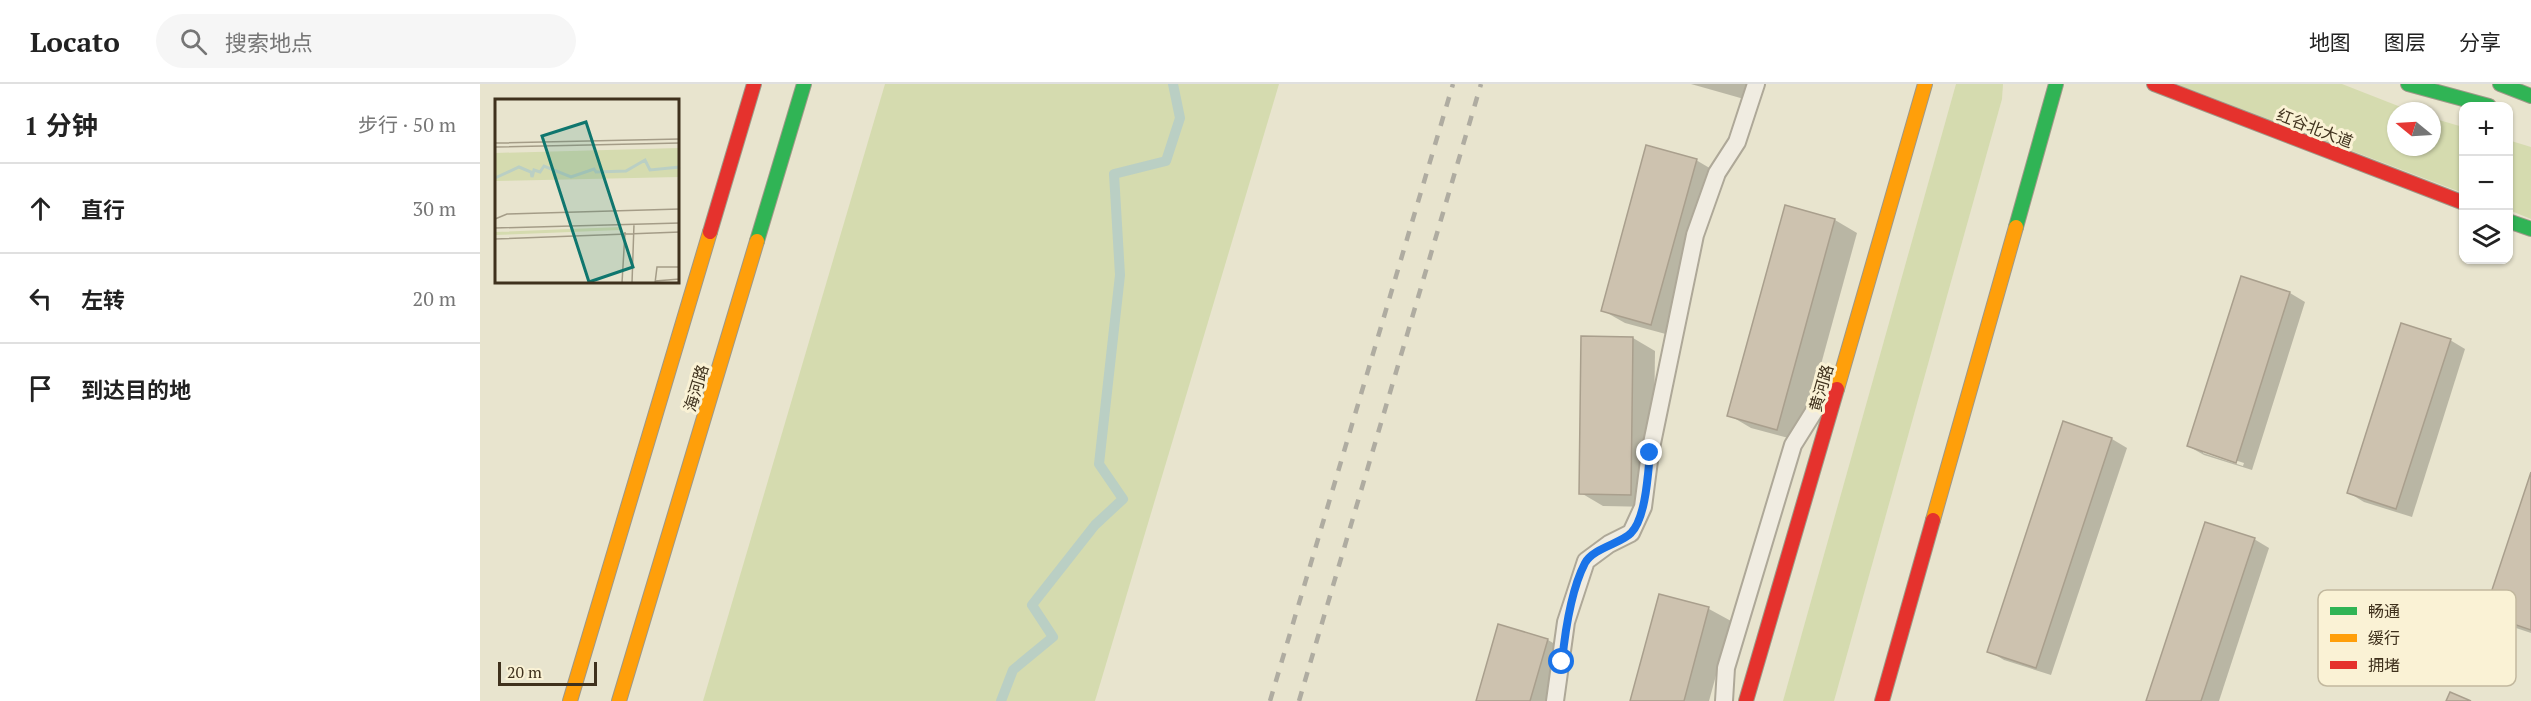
<!DOCTYPE html>
<html lang="zh">
<head>
<meta charset="utf-8">
<style>
	:root { --surface:#fff; --page:#f6f6f6; --text:#222; --muted:#767676; --line:#e0e0e0 }
	body { margin:0; font-family:"PT Serif","Noto Sans SC",serif; background:var(--page); color:var(--text) }
	.controls { position:absolute; right:18px; top:18px; display:grid; overflow:hidden; border-radius:12px; box-shadow:0 2px 4px #0004 }
	.controls button { width:54px; height:54px; display:grid; place-items:center; padding:0; border:0; border-bottom:2px solid var(--line); background:var(--surface); color:var(--text); font:30px sans-serif }
	.compass { position:absolute; left:1907px; top:18px; width:54px; height:54px; border-radius:50%; background:var(--surface); box-shadow:0 2px 4px #0004; rotate:288deg }
	.scale { position:absolute; left:18px; bottom:15px; width:99px; box-sizing:border-box; padding-left:6px; border:3px solid #3f311d; border-top:0; font-size:16px; line-height:21px; white-space:nowrap; color:#3f311d; -webkit-text-stroke:4px #faf2d5; paint-order:stroke }
	.stop { position:absolute; width:18px; height:18px; margin:-14px; border:4px solid #1a73e8; border-radius:50%; background:#fff }
	.stop.end { background:#1a73e8; border-color:#fff; box-shadow:0 2px 6px #0008 }
	.list { margin:0; padding:0; list-style:none }
	h2 { display:flex; justify-content:space-between; align-items:center; height:78px; margin:0; padding:0 24px; font-size:26px }
	h2 small { font-size:20px; font-weight:400; color:var(--muted) }
	.list li { display:grid; grid-template-columns:39px 1fr auto; gap:18px; align-items:center; box-sizing:border-box; height:90px; padding:0 24px; border-top:2px solid var(--line) }
	.list b { display:block; font-size:22px; white-space:nowrap }
	.list em { font-size:20px; font-style:normal; color:var(--muted) }
	.icon { flex:none; width:33px; height:33px; fill:none; stroke:currentColor; stroke-width:2; stroke-linecap:round; stroke-linejoin:round }
	.map { position:relative; flex:none; width:2051px; height:617px; overflow:hidden }
	header { display:flex; align-items:center; gap:36px; box-sizing:border-box; height:84px; padding:0 30px; background:var(--surface); border-bottom:2px solid var(--line) }
	header strong { font-size:28px }
	nav { display:flex; gap:33px; margin-inline-start:auto; font-size:21px }
	.search { width:420px; height:54px; background:var(--page); display:flex; align-items:center; gap:15px; box-sizing:border-box; padding:0 21px; border-radius:33px; color:var(--muted); font-size:22px }
	main { display:flex }
	aside { flex:1; background:var(--surface) }
	.map>svg:first-child { display:block }
	.green { fill:#d5dbaf }
	.shadow { fill:#0003; fill-rule:evenodd }
	.lines { fill:none; stroke-linecap:round; stroke-linejoin:round }
	.stream { stroke:#bacfc4; stroke-width:10 }
	.building { fill:#cdc2af; stroke:#a99f8d; stroke-width:1.5 }
	.lane-casing { stroke:#aea898; stroke-width:20 }
	.fast-casing { stroke:#9e9887; stroke-width:16 }
	.slow-casing { stroke:#9e9887; stroke-width:16 }
	.jam-casing { stroke:#9e9887; stroke-width:16 }
	.lane { stroke:#f0ece1; stroke-width:16 }
	.fast { stroke:#30b455; stroke-width:14 }
	.slow { stroke:#ff9f0a; stroke-width:14 }
	.jam { stroke:#e5322d; stroke-width:14 }
	.rail { stroke:#afaca1; stroke-width:4.5; stroke-dasharray:10 10; stroke-linecap:butt }
	.route { stroke:#1a73e8; stroke-width:8 }
	.labels { text-anchor:middle; dominant-baseline:central; stroke-width:6; stroke-linejoin:round; paint-order:stroke }
	.street-label { font-size:16px; fill:#3f311d; stroke:#faf2d5 }
	.inset-river { fill:none; stroke:#bacfc4; stroke-width:3 }
	.inset-road { fill:none; stroke:#a49c87; stroke-width:1.5 }
	.view { fill:#0f766e; fill-opacity:0.15; stroke:#0f766e; stroke-width:3 }
	.inset-edge { fill:none; stroke:#3f311d; stroke-width:3 }
	.key { fill:#faf2d5; stroke:#c2b89e; stroke-width:1.5 }
	.key-label { font-size:16px; fill:#3f311d }
</style>
</head>
<body>
<header>
<strong>Locato</strong>
<div class="search"><svg class="icon" aria-label="search" viewBox="0 0 24 24"><circle cx="10" cy="10" r="6"/><path d="M15 15l6 6"/></svg>搜索地点</div>
<nav><a>地图</a><a>图层</a><a>分享</a></nav>
</header>
<main>
<aside>
<h2>1 分钟<small>步行 · 50 m</small></h2>
<ul class="list">
<li><svg class="icon" aria-label="ahead" viewBox="0 0 24 24"><path d="M12 20V5M6 11l6-6 6 6"/></svg><div><b>直行</b></div><em>30 m</em></li>
<li><svg class="icon" aria-label="left" viewBox="0 0 24 24"><path d="M17 20v-9H6M10 6l-5 5 5 5"/></svg><div><b>左转</b></div><em>20 m</em></li>
<li><svg class="icon" aria-label="arrive" viewBox="0 0 24 24"><path d="M6 21V4h12l-3 4 3 4H6"/></svg><div><b>到达目的地</b></div></li>
</ul>
</aside>
<div class="map">
<svg width="2051" height="617" viewBox="0 0 2051 617">
	<rect width="100%" height="100%" fill="#e8e4ce"/>
	<g class="green">
		<path d="M405,0h394l-184,617h-392z"/>
		<path d="M1476,0h47l-1,15 -168,602h-51z"/>
		<path d="M1696,0h166l69,27h-15v36h36v-29l31,9v66z"/>
		<path d="M2028,56l23,7v72l-22,-9z"/>
	</g>
	<g class="shadow">
		<path d="M1211,0h57l-4,15z"/>
		<path d="M1216,76l22,13 -45,163 -48,-13 -23,-13z"/>
		<path d="M1306,123l49,13 22,13 -57,208 -49,-13 -22,-13z"/>
		<path d="M1762,194l48,15 15,9 -53,168 -48,-15 -16,-9zM1723,366l41,13 -1,3 -40,-13z"/>
		<path d="M1153,254l22,13 -2,156 -50,-1 -22,-13z"/>
		<path d="M1970,256l15,9 -53,168 -48,-15 -15,-9z"/>
		<path d="M1584,339l48,16 15,9 -76,227 -47,-15 -15,-9z"/>
		<path d="M2051,393v156l-30,-10 -16,-9z"/>
		<path d="M1774,455l15,9 -50,153h-72z"/>
		<path d="M1180,511l49,14 22,12 -22,80h-78z"/>
		<path d="M1068,556l22,13 -14,48h-79z"/>
	</g>
	<g class="lines">
		<path class="stream" d="M521,617l12,-31 40,-33 -21,-32 63,-80 28,-26 -24,-35 21,-189 -6,-101 52,-13 14,-43 -7,-34"/>
	</g>
	<g class="building">
		<path d="M1166,61l51,14 -46,166 -50,-14z"/>
		<path d="M1305,121l50,14 -58,211 -50,-14z"/>
		<path d="M1761,192l49,16 -54,171 -49,-17z"/>
		<path d="M1921,239l50,16 -55,170 -49,-16z"/>
		<path d="M1101,252l52,1 -2,158 -52,-1z"/>
		<path d="M1583,337l49,17 -76,230 -49,-16z"/>
		<path d="M2051,388v158l-47,-16z"/>
		<path d="M1725,438l50,16 -54,163h-55z"/>
		<path d="M1179,510l50,13 -25,94h-54z"/>
		<path d="M1018,540l50,15 -18,62h-54z"/>
		<path d="M1970,608l21,9h-25z"/>
	</g>
	<g class="lines">
		<defs>
			<g id="lane">
				<path d="M1075,617l11,-79 20,-61 23,-17 22,-11 12,-26 7,-54 45,-218 22,-62 20,-31 19,-58"/>
				<path d="M1244,617l2,-33 67,-223 30,-48"/>
			</g>
			<g id="fast">
				<path d="M1928,0l81,22"/>
				<path d="M2020,0l31,12"/>
				<path d="M2028,137l23,8"/>
				<path d="M1536,143l40,-143"/>
				<path d="M277,157l47,-157"/>
			</g>
			<g id="slow">
				<path d="M1357,305l88,-305"/>
				<path d="M1453,436l83,-293"/>
				<path d="M90,617l140,-469"/>
				<path d="M139,617l138,-460"/>
			</g>
			<g id="jam">
				<path d="M1674,0l310,119"/>
				<path d="M230,148l44,-148"/>
				<path d="M1266,617l91,-312"/>
				<path d="M1402,617l51,-181"/>
			</g>
		</defs>
		<use href="#lane" class="lane-casing"/>
		<use href="#fast" class="fast-casing"/>
		<use href="#slow" class="slow-casing"/>
		<use href="#jam" class="jam-casing"/>
		<use href="#lane" class="lane"/>
		<use href="#fast" class="fast"/>
		<use href="#slow" class="slow"/>
		<use href="#jam" class="jam"/>
		<g class="rail">
			<path d="M790,617l183,-617"/>
			<path d="M819,617l182,-617"/>
		</g>
	</g>
	<g class="lines">
		<path class="route" d="M1082,578c3,-30 9,-72 23,-99 8,-15 37,-20 46,-30 15,-15 17,-60 19,-80"/>
	</g>
	<g class="labels">
		<g class="street-label">
			<text transform="translate(1835 44) rotate(21)">红谷北大道</text>
			<text transform="translate(216 304) rotate(-73)">海河路</text>
			<text transform="translate(1341 304) rotate(-74)">黄河路</text>
		</g>
	</g>
	<g transform="translate(15 15)">
		<rect width="184" height="184" fill="#e8e4ce"/>
		<path d="M184,49v29l-184,4v-28zM126,128l-1,3 -125,5v-3z" fill="#d5dbaf"/>
		<path class="inset-river" d="M0,79l24,-11 12,5 1,5 2,-7 6,2 4,-6 27,11 23,-8 2,3 30,-1 19,-11 5,10 30,-3"/>
		<path class="inset-road" d="M0,44l185,-4M0,48l185,-4M0,120l12,-5 173,-5M0,129l185,-5M0,140l185,-7M160,182l25,-2M127,184l3,-51M137,184l2,-59M160,184l2,-16h23"/>
		<path class="view" d="M91,23l47,145 -44,15 -47,-146z"/>
		<rect width="184" height="184" class="inset-edge"/>
	</g>
	<rect x="1838" y="506" width="198" height="96" rx="9" class="key"/>
	<rect x="1850" y="523" width="27" height="8" fill="#30b455"/>
	<rect x="1850" y="550" width="27" height="8" fill="#ff9f0a"/>
	<rect x="1850" y="577" width="27" height="8" fill="#e5322d"/>
	<g class="key-label">
		<text x="1888" y="533">畅通</text>
		<text x="1888" y="560">缓行</text>
		<text x="1888" y="587">拥堵</text>
	</g>
</svg>
<div class="controls">
<button>+</button>
<button>−</button>
<button><svg class="icon" aria-label="layers" viewBox="0 0 24 24"><path d="M12 4l9 5-9 5-9-5zM3 14l9 5 9-5"/></svg></button>
</div>
<svg class="compass" viewBox="-18 -18 36 36"><path d="M0-13l5 13h-10z" fill="#e53935"/><path d="M0 13l5-13h-10z" fill="#767676"/></svg>
<div class="scale">20 m</div>
<div class="stop" style="left:1082px;top:578px"></div>
<div class="stop end" style="left:1170px;top:369px"></div>
</div>
</main>
</body>
</html>
